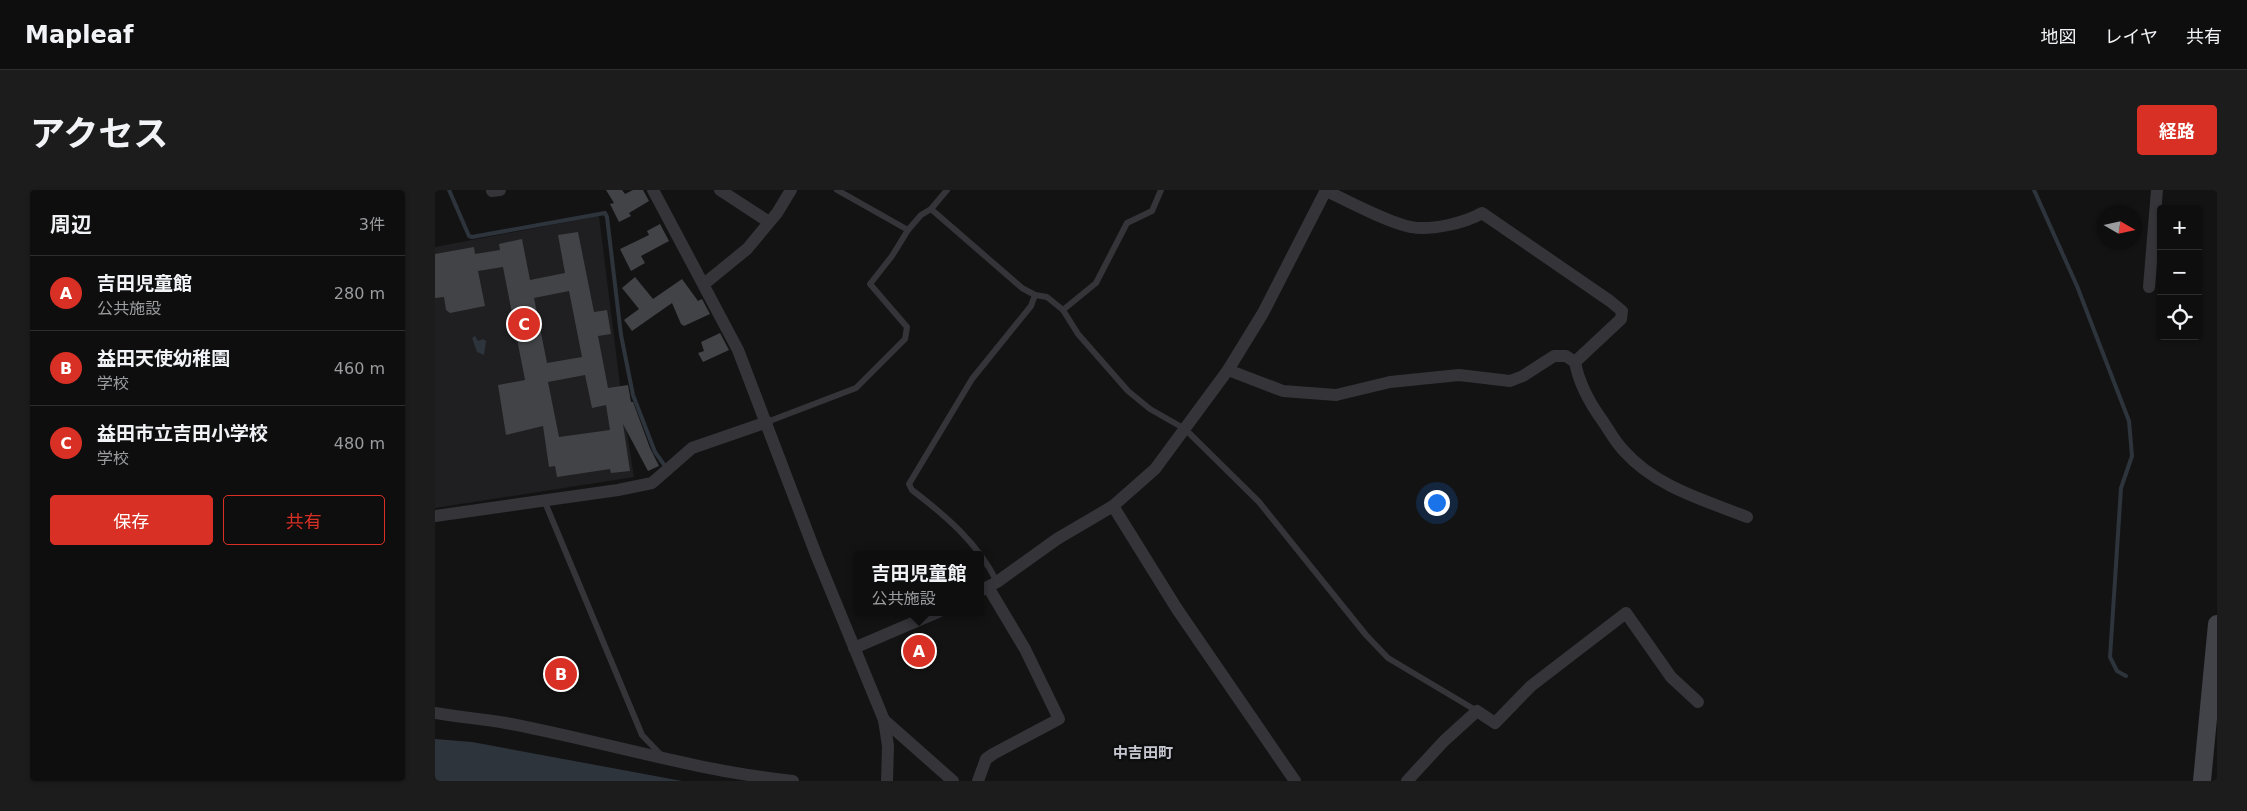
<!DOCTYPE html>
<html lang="ja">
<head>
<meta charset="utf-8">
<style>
	:root { --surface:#0e0e0f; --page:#1c1c1d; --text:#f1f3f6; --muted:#9b9c9e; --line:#2e2e2f; --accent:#d93025 }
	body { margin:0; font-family:"DejaVu Sans","Noto Sans JP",sans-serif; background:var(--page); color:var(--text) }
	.controls { position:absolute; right:15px; top:15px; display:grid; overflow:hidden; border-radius:5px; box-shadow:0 1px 4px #0004 }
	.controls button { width:45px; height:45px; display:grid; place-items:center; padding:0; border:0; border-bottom:1px solid var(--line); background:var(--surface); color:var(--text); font:25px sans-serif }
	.compass { position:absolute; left:1662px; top:15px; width:45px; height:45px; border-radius:50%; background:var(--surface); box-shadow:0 1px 4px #0004; rotate:99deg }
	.you { position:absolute; left:1001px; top:312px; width:18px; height:18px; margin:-12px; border:4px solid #fff; border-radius:50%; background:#1a73e8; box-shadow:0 0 0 8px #1a73e833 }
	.badge { display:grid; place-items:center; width:32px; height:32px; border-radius:50%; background:var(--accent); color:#fff; font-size:16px; font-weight:700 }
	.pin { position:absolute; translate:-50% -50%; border:2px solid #fff; box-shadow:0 1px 5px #0006 }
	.popup { position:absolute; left:419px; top:361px; width:130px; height:65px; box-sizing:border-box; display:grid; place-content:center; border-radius:5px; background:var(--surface); filter:drop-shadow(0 1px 4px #0005); font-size:16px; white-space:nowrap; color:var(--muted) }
	.popup b { font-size:19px; color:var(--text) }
	.popup::after { content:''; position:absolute; left:50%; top:100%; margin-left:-10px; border:10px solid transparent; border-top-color:var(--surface) }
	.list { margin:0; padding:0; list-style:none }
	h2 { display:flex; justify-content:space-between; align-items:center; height:65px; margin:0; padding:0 20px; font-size:21px }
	h2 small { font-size:16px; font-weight:400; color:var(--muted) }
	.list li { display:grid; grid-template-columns:32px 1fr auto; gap:15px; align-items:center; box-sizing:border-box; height:75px; padding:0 20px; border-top:1px solid var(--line) }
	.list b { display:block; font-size:19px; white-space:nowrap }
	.list p { margin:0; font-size:16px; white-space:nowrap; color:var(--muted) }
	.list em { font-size:16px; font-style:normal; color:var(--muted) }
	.actions { display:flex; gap:10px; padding:15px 20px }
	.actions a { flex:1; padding:11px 0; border:1px solid var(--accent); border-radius:5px; text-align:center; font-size:18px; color:var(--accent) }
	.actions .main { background:var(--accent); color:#fff }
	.icon { flex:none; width:28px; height:28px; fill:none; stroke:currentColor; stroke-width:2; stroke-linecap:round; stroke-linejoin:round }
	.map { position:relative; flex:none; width:1782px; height:591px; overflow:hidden; border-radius:5px }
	header { display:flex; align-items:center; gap:30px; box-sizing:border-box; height:70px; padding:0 25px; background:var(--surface); border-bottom:1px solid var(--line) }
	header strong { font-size:24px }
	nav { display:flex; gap:28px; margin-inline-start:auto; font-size:18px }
	.intro { display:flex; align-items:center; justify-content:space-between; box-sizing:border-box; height:120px; padding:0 30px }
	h1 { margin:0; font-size:35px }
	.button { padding:12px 22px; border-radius:5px; background:var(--accent); color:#fff; font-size:18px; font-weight:700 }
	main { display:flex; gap:30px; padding:0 30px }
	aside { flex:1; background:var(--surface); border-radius:5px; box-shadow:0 1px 4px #0004 }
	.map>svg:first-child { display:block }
	.built { fill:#1f1f21 }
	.water { fill:#2d343c }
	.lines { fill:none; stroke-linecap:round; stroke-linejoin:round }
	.stream { stroke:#2d343c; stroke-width:4 }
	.building { fill:#424347; fill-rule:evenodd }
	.service { stroke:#343439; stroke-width:6 }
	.minor { stroke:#343439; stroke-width:12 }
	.secondary { stroke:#424349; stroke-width:18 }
	.labels { text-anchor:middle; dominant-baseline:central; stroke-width:5; stroke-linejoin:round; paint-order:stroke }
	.quarter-label { font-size:15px; font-weight:bold; fill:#c6c7d0; stroke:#0e0e0f }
</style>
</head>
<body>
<header>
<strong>Mapleaf</strong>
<nav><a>地図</a><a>レイヤ</a><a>共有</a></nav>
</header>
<div class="intro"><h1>アクセス</h1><a class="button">経路</a></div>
<main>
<aside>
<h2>周辺<small>3件</small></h2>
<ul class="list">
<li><span class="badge">A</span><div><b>吉田児童館</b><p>公共施設</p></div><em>280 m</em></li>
<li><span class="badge">B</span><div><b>益田天使幼稚園</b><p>学校</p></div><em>460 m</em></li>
<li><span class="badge">C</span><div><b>益田市立吉田小学校</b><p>学校</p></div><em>480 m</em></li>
</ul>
<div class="actions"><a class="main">保存</a><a>共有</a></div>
</aside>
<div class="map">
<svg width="1782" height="591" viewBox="0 0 1782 591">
	<rect width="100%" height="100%" fill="#131314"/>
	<path class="built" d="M164,26l23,185 12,76 -199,31v-261z"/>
	<g class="water">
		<path d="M40,146l3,5 5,-2 3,2 -2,14 -7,-3 -5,-14z"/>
		<path d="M0,549l37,3 210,39h-247z"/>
	</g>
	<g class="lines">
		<g class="stream">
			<path d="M14,0l20,46 3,1 133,-24 2,4 14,118 12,60 22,57 10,14"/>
			<path d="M1599,0l43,96 52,135 3,35 -11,32 -11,169 7,14 9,5"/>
		</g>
	</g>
	<g class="building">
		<path d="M171,0h16l3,4 8,-4h10l6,11 -20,12 2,3 -12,6 -9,-18 4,-1z"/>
		<path d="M225,34l9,17 -28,15 4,7 -14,8 -11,-22 29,-14 -2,-4z"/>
		<path d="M143,42l16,80 13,-2 4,24 -13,2 10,52 20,-3 3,17h2l17,46 9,18 -11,5 -25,-47 7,47 -19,2 -1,-4 -53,8 -2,-11 -6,1 -6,-41 -37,9 -8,-50 27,-5 -22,-113 -25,4 7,35 -35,7 -4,-3 -2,-13 -9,1v-44l39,-7 1,7 25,-4 -1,-6 23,-5 8,41 35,-7 -7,-38zM134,101l13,66 -35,6 -13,-65zM150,185l7,33 14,-3 4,25 -51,7 -11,-55z"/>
		<path d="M200,87l18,22 29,-20 16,22 4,-2 8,15 -26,12 -3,-2 -9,-21 -40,28 -8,-11 15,-11 -17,-21z"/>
		<path d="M285,143l9,17 -26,12 -5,-9 6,-2 -3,-9z"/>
	</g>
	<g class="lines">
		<g class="service">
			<path d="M402,0l71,40 13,-15 10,-6"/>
			<path d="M512,0l-16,19 91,79 13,7 12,2 16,13 15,24 50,57 22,18 35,20 74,73 107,133 22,23 89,53"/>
			<path d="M628,120l33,-27 31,-60 25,-12 9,-21"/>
			<path d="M332,232l89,-34 49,-49 2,-12 -37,-43 22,-28 16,-26"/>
			<path d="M109,310l98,235 20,21"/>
			<path d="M562,392c-19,-39 -51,-66 -85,-92l-3,-6 63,-105 59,-73 4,-11"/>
		</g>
		<g class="minor">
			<path d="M218,0l85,160 79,207 67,163 4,26 -1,35"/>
			<path d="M285,0l49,32"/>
			<path d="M57,1l8,-1"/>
			<path d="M269,94l43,-35 30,-36 14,-23"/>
			<path d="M1714,97l8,-97"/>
			<path d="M1140,172c4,22 14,40 27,58 7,10 13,22 22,31 32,36 80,49 123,66"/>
			<path d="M793,180l55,21 53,4 54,-13 69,-7 51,6 13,-5 31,-20h12l9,6 46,-43 1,-8 -12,-10 -128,-88c-17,10 -52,18 -71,14 -23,-4 -62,-26 -85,-36"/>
			<path d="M678,316l64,103 118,172"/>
			<path d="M0,326l183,-26 34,-7 40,-35 75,-26"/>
			<path d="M545,401l17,-9 60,-43 56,-33 42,-37 73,-99 35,-57 63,-123"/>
			<path d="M419,458l84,-36"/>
			<path d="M0,523c24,4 48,6 71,10 96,18 190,48 287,58"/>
			<path d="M449,530l69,61"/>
			<path d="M543,591l8,-22 7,-5 66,-35 -34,-70 -37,-62"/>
			<path d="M972,591l37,-40 33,-30 18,12 36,-37 95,-73 45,64 27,25"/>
		</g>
		<path class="secondary" d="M1767,591l15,-157"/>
	</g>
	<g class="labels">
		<g class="quarter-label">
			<text x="708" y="563">中吉田町</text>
		</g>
	</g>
</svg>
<div class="controls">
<button>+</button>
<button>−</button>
<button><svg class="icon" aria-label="locate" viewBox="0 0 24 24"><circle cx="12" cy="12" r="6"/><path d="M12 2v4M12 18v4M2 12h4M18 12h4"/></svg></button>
</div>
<svg class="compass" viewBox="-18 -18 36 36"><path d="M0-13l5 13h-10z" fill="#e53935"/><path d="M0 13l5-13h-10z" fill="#9b9c9e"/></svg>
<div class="you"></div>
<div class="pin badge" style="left:484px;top:461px">A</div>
<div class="popup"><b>吉田児童館</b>公共施設</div>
<div class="pin badge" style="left:126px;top:484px">B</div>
<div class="pin badge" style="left:89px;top:134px">C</div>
</div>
</main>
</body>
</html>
